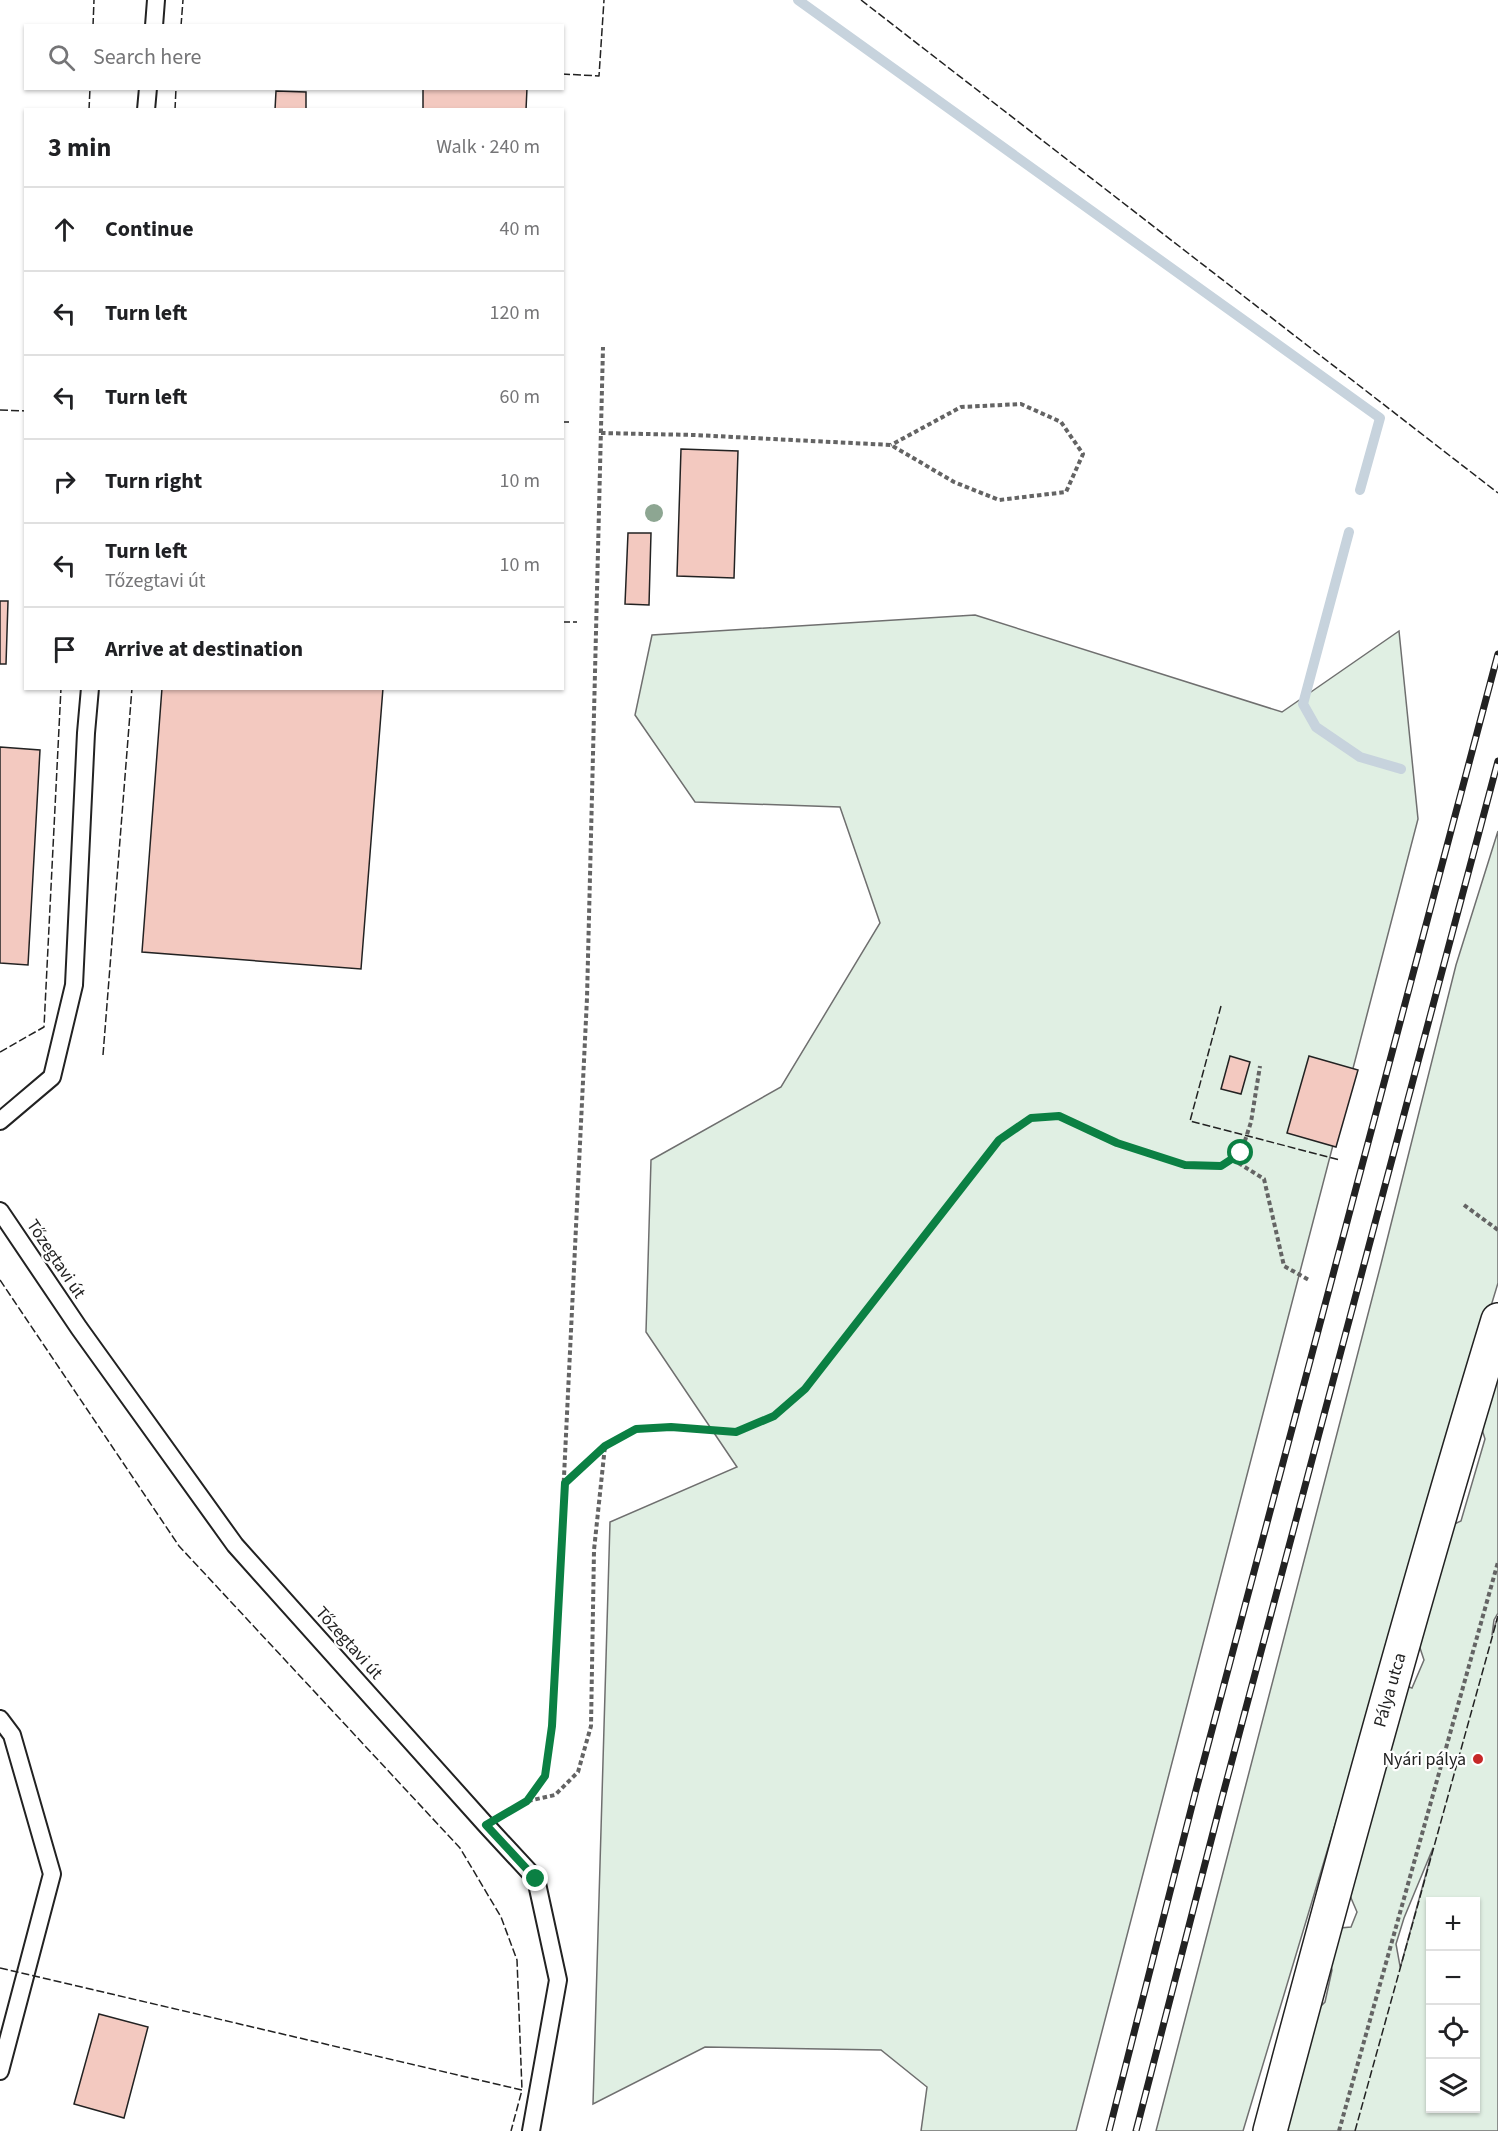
<!DOCTYPE html>
<html lang="en">
<head>
<meta charset="utf-8">
<style>
	:root { --surface:#fff; --page:#f2f2f2; --text:#202124; --muted:#757577; --line:#e0e0e0 }
	body { margin:0; font-family:"Source Sans 3",sans-serif; background:var(--page); color:var(--text) }
	.controls { position:absolute; right:18px; bottom:18px; display:grid; overflow:hidden; border-radius:0px; box-shadow:0 2px 4px #0004 }
	.controls button { width:54px; height:54px; display:grid; place-items:center; padding:0; border:0; border-bottom:2px solid var(--line); background:var(--surface); color:var(--text); font:30px sans-serif }
	.stop { position:absolute; width:18px; height:18px; margin:-14px; border:4px solid #0b8043; border-radius:50%; background:#fff }
	.stop.end { background:#0b8043; border-color:#fff; box-shadow:0 2px 6px #0008 }
	.list { margin:0; padding:0; list-style:none }
	h2 { display:flex; justify-content:space-between; align-items:center; height:78px; margin:0; padding:0 24px; font-size:26px }
	h2 small { font-size:20px; font-weight:400; color:var(--muted) }
	.list li { display:grid; grid-template-columns:39px 1fr auto; gap:18px; align-items:center; box-sizing:border-box; height:84px; padding:0 24px; border-top:2px solid var(--line) }
	.list b { display:block; font-size:22px; white-space:nowrap }
	.list p { margin:0; font-size:20px; white-space:nowrap; color:var(--muted) }
	.list em { font-size:20px; font-style:normal; color:var(--muted) }
	.icon { flex:none; width:33px; height:33px; fill:none; stroke:currentColor; stroke-width:2; stroke-linecap:round; stroke-linejoin:round }
	.map { position:relative; flex:none; width:1498px; height:2131px; overflow:hidden }
	.search { position:absolute; background:var(--surface); box-shadow:0 2px 4px #0004; left:24px; top:24px; width:540px; height:66px; display:flex; align-items:center; gap:15px; box-sizing:border-box; padding:0 21px; border-radius:0px; color:var(--muted); font-size:22px }
	.panel { position:absolute; background:var(--surface); box-shadow:0 2px 4px #0004; left:24px; top:108px; width:540px; height:582px; border-radius:0px }
	.map>svg:first-child { display:block }
	.green { fill:#e0efe3; stroke:#6f6f6f; stroke-width:1.5; fill-rule:evenodd }
	.lines { fill:none; stroke-linecap:round; stroke-linejoin:round }
	.stream { stroke:#c7d3dd; stroke-width:10 }
	.building { fill:#f3c9c0; stroke:#222; stroke-width:1.5 }
	.lane-casing { stroke:#222; stroke-width:20 }
	.secondary-casing { stroke:#222; stroke-width:36 }
	.path { stroke:#646464; stroke-width:4; stroke-dasharray:4.5 3; stroke-linecap:butt }
	.lane { stroke:#fff; stroke-width:16 }
	.secondary { stroke:#fff; stroke-width:33 }
	.rail-casing { stroke:#222; stroke-width:7 }
	.rail { stroke:#fff; stroke-width:4.5; stroke-dasharray:14; stroke-linecap:butt }
	.fence { stroke:#222; stroke-width:1.5; stroke-dasharray:8 3; stroke-linecap:butt }
	.tree { fill:#8da692 }
	.route { stroke:#0b8043; stroke-width:8 }
	.poi-dot { fill:#c62828; stroke:#fff; stroke-width:2 }
	.labels { text-anchor:middle; dominant-baseline:central; stroke-width:4.5; stroke-linejoin:round; paint-order:stroke }
	.street-label { font-size:18px; fill:#222; stroke:#fff }
	.poi-label { font-size:18px; fill:#222; stroke:#fff; text-anchor:end }
</style>
</head>
<body>
<div class="map">
<svg width="1498" height="2131" viewBox="0 0 1498 2131">
	<rect width="100%" height="100%" fill="#fff"/>
	<g class="green">
		<path d="M975,615l307,97 117,-81 19,188 -342,1312h-155l6,-44 -46,-37 -176,-3 -112,57 17,-582 127,-55 -91,-135 5,-172 130,-73 99,-164 -40,-116 -145,-5 -60,-87 17,-80z"/>
		<path d="M1498,831v452l-24,79 24,-57v308l-4,7 -2,15 6,-19v515h-234l28,-98 33,-31 7,-32 -4,-15 12,-27 11,-1 6,-15 -15,-35 44,-198 26,9 12,-28 -15,-45 32,-85 20,-9 24,-82 -13,-42 -3,-18 -226,752h-87l225,-867 75,-299zM1433,1848l-32,117 -1,1 -4,-22 8,-26zM1430,1902h46v206h-46z"/>
	</g>
	<g class="lines">
		<g class="stream">
			<path d="M798,0l582,418 -20,72"/>
			<path d="M1349,532l-46,172 13,23 44,30 41,12"/>
		</g>
	</g>
	<g class="building">
		<path d="M423,88h104l-1,22h-103z"/>
		<path d="M276,91l30,1v18h-31z"/>
		<path d="M681,449l57,2 -4,127 -57,-2z"/>
		<path d="M628,533h23l-2,72 -24,-1z"/>
		<path d="M0,601h8l-2,63h-6z"/>
		<path d="M162,688h221l-22,281 -219,-17z"/>
		<path d="M0,747l40,3 -12,215 -28,-2z"/>
		<path d="M1230,1056l20,6 -9,32 -20,-5z"/>
		<path d="M1309,1056l49,14 -22,77 -49,-14z"/>
		<path d="M99,2014l49,13 -24,91 -50,-14z"/>
	</g>
	<g class="lines">
		<defs>
			<g id="lane">
				<path d="M154,26l2,-26"/>
				<path d="M146,110l2,-22"/>
				<path d="M0,1121l52,-44 22,-92 12,-252 4,-45"/>
				<path d="M0,1211l79,117 156,217 251,280 50,54 22,101 -27,151"/>
				<path d="M0,1719l12,16 40,139 -52,197"/>
			</g>
			<path id="secondary" d="M1270,2131c72,-271 146,-542 228,-811"/>
		</defs>
		<use href="#lane" class="lane-casing"/>
		<use href="#secondary" class="secondary-casing"/>
		<g class="path">
			<path d="M601,433l93,2 197,10 63,37 45,18 67,-8 17,-38 -22,-32 -40,-18 -60,3 -70,38"/>
			<path d="M1232,1159l32,20 20,87 25,14"/>
			<path d="M1464,1205l34,25"/>
			<path d="M565,1483l40,-37 31,-17 35,-2 65,5 38,-16 31,-27 194,-249 32,-22 28,-2 58,27 68,22 36,1 20,-13 10,-31 9,-56"/>
			<path d="M528,1801l27,-6 23,-23 13,-46 3,-176 11,-104"/>
			<path d="M510,1811l17,-10 18,-25 7,-50 35,-728 16,-651"/>
			<path d="M1339,2131l159,-569"/>
		</g>
		<use href="#lane" class="lane"/>
		<use href="#secondary" class="secondary"/>
		<defs>
			<g id="rail">
				<path d="M1109,2131l87,-341 302,-1136"/>
				<path d="M1136,2131l86,-333 276,-1037"/>
			</g>
		</defs>
		<use href="#rail" class="rail-casing"/>
		<use href="#rail" class="rail"/>
		<g class="fence">
			<path d="M861,0l637,493"/>
			<path d="M93,26l1,-26"/>
			<path d="M181,26l2,-26"/>
			<path d="M562,74l37,2 5,-76"/>
			<path d="M89,110l1,-22"/>
			<path d="M175,110l1,-22"/>
			<path d="M0,410l26,1"/>
			<path d="M562,422h7"/>
			<path d="M562,622h15"/>
			<path d="M1221,1006l-31,115 150,39"/>
			<path d="M0,1052l44,-25 17,-339"/>
			<path d="M103,1055l29,-367"/>
			<path d="M0,1280l179,266 281,302 41,69 16,43 5,130"/>
			<path d="M0,1968l522,122 -11,41"/>
			<path d="M1355,2131l143,-515"/>
		</g>
	</g>
	<circle class="tree" cx="654" cy="513" r="9"/>
	<g class="lines">
		<path class="route" d="M536,1879l-50,-54 41,-24 18,-25 7,-50 13,-243 40,-37 31,-17 35,-2 65,5 38,-16 31,-27 194,-249 32,-22 28,-2 58,27 68,22 36,1 20,-13"/>
	</g>
	<circle class="poi-dot" cx="1478" cy="1759" r="6"/>
	<g class="labels">
		<g class="street-label">
			<text transform="translate(56 1259) rotate(56)">Tőzegtavi út</text>
			<text transform="translate(349 1643) rotate(48)">Tőzegtavi út</text>
			<text transform="translate(1390 1690) rotate(-74)">Pálya utca</text>
		</g>
		<g class="poi-label">
			<text x="1466" y="1759">Nyári pálya</text>
		</g>
	</g>
</svg>
<div class="controls">
<button>+</button>
<button>−</button>
<button><svg class="icon" aria-label="locate" viewBox="0 0 24 24"><circle cx="12" cy="12" r="6"/><path d="M12 2v4M12 18v4M2 12h4M18 12h4"/></svg></button>
<button><svg class="icon" aria-label="layers" viewBox="0 0 24 24"><path d="M12 4l9 5-9 5-9-5zM3 14l9 5 9-5"/></svg></button>
</div>
<div class="stop" style="left:1241px;top:1153px"></div>
<div class="stop end" style="left:536px;top:1879px"></div>
<div class="search"><svg class="icon" aria-label="search" viewBox="0 0 24 24"><circle cx="10" cy="10" r="6"/><path d="M15 15l6 6"/></svg>Search here</div>
<section class="panel">
<h2>3 min<small>Walk · 240 m</small></h2>
<ul class="list">
<li><svg class="icon" aria-label="ahead" viewBox="0 0 24 24"><path d="M12 20V5M6 11l6-6 6 6"/></svg><div><b>Continue</b></div><em>40 m</em></li>
<li><svg class="icon" aria-label="left" viewBox="0 0 24 24"><path d="M17 20v-9H6M10 6l-5 5 5 5"/></svg><div><b>Turn left</b></div><em>120 m</em></li>
<li><svg class="icon" aria-label="left" viewBox="0 0 24 24"><path d="M17 20v-9H6M10 6l-5 5 5 5"/></svg><div><b>Turn left</b></div><em>60 m</em></li>
<li><svg class="icon" aria-label="right" viewBox="0 0 24 24"><path d="M7 20v-9h11M14 6l5 5-5 5"/></svg><div><b>Turn right</b></div><em>10 m</em></li>
<li><svg class="icon" aria-label="left" viewBox="0 0 24 24"><path d="M17 20v-9H6M10 6l-5 5 5 5"/></svg><div><b>Turn left</b><p>Tőzegtavi út</p></div><em>10 m</em></li>
<li><svg class="icon" aria-label="arrive" viewBox="0 0 24 24"><path d="M6 21V4h12l-3 4 3 4H6"/></svg><div><b>Arrive at destination</b></div></li>
</ul>
</section>
</div>
</body>
</html>
